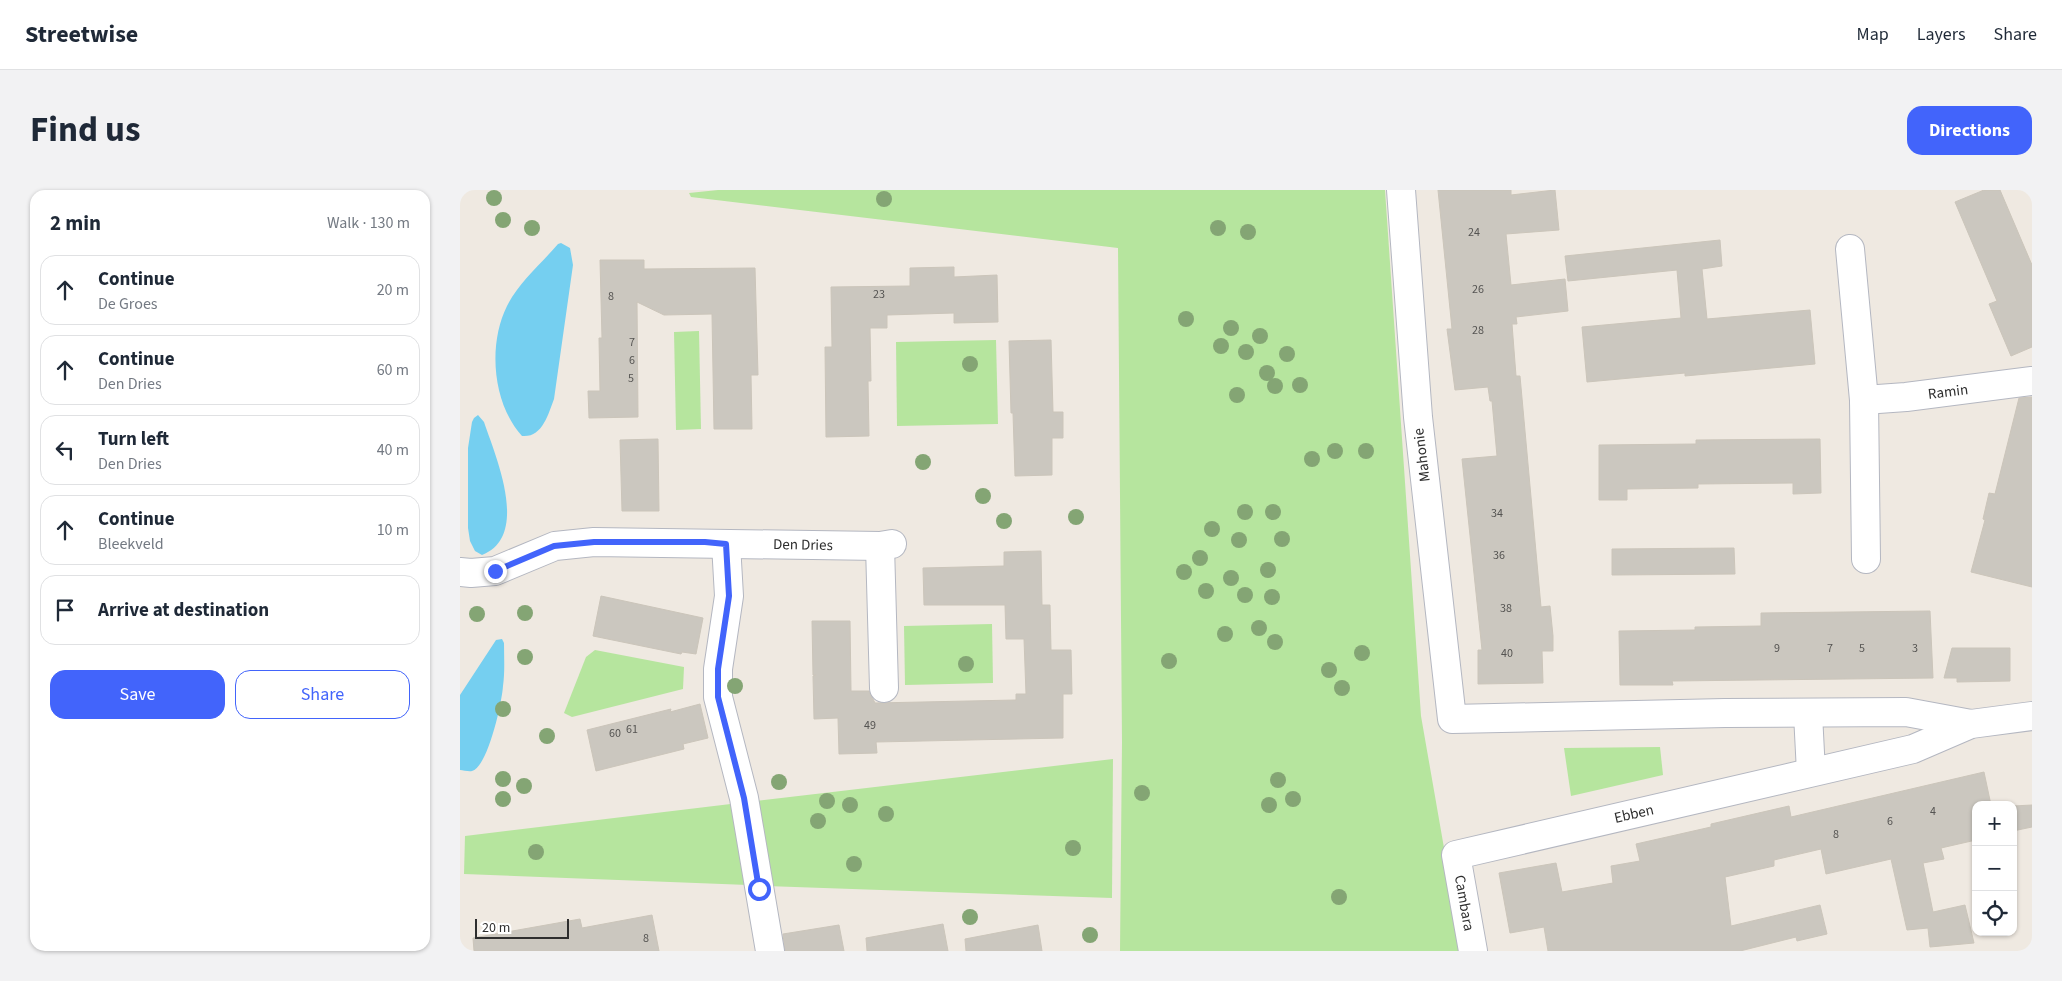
<!DOCTYPE html>
<html lang="en">
<head>
<meta charset="utf-8">
<style>
	:root { --surface:#fff; --page:#f2f2f3; --text:#1f2937; --muted:#747a83; --line:#e0e1e3; --accent:#4264fb }
	body { margin:0; font-family:"Source Sans 3",sans-serif; background:var(--page); color:var(--text) }
	.controls { position:absolute; right:15px; bottom:15px; display:grid; overflow:hidden; border-radius:10px; box-shadow:0 1px 4px #0004 }
	.controls button { width:45px; height:45px; display:grid; place-items:center; padding:0; border:0; border-bottom:1px solid var(--line); background:var(--surface); color:var(--text); font:25px sans-serif }
	.scale { position:absolute; left:15px; bottom:12px; width:94px; box-sizing:border-box; padding-left:5px; border:2px solid #2e2e2e; border-top:0; font-size:14px; line-height:18px; white-space:nowrap; color:#2e2e2e; -webkit-text-stroke:4px #fff; paint-order:stroke }
	.stop { position:absolute; width:15px; height:15px; margin:-11px; border:4px solid #4264fb; border-radius:50%; background:#fff }
	.stop.end { background:#4264fb; border-color:#fff; box-shadow:0 1px 5px #0008 }
	.list { margin:0; padding:0; list-style:none }
	h2 { display:flex; justify-content:space-between; align-items:center; height:65px; margin:0; padding:0 20px; font-size:21px }
	h2 small { font-size:16px; font-weight:400; color:var(--muted) }
	.list li { display:grid; grid-template-columns:32px 1fr auto; gap:15px; align-items:center; box-sizing:border-box; height:70px; margin:0 10px 10px; padding:0 10px; border:1px solid var(--line); border-radius:15px }
	.list b { display:block; font-size:19px; white-space:nowrap }
	.list p { margin:0; font-size:16px; white-space:nowrap; color:var(--muted) }
	.list em { font-size:16px; font-style:normal; color:var(--muted) }
	.actions { display:flex; gap:10px; padding:15px 20px }
	.actions a { flex:1; padding:11px 0; border:1px solid var(--accent); border-radius:15px; text-align:center; font-size:18px; color:var(--accent) }
	.actions .main { background:var(--accent); color:#fff }
	.icon { flex:none; width:28px; height:28px; fill:none; stroke:currentColor; stroke-width:2; stroke-linecap:round; stroke-linejoin:round }
	.map { position:relative; flex:none; width:1572px; height:761px; overflow:hidden; border-radius:15px }
	header { display:flex; align-items:center; gap:30px; box-sizing:border-box; height:70px; padding:0 25px; background:var(--surface); border-bottom:1px solid var(--line) }
	header strong { font-size:24px }
	nav { display:flex; gap:28px; margin-inline-start:auto; font-size:18px }
	.intro { display:flex; align-items:center; justify-content:space-between; box-sizing:border-box; height:120px; padding:0 30px }
	h1 { margin:0; font-size:35px }
	.button { padding:12px 22px; border-radius:15px; background:var(--accent); color:#fff; font-size:18px; font-weight:700 }
	main { display:flex; gap:30px; padding:0 30px }
	aside { flex:1; background:var(--surface); border-radius:15px; box-shadow:0 1px 4px #0004 }
	.map>svg:first-child { display:block }
	.green { fill:#b6e59e }
	.water { fill:#75cff0 }
	.building { fill:#cbc7bf; stroke:#cbc5ba }
	.lines { fill:none; stroke-linecap:round; stroke-linejoin:round }
	.minor-casing { stroke:#b4b7c1; stroke-width:30 }
	.minor { stroke:#fff; stroke-width:28 }
	.tree { fill:#84a574 }
	.route { stroke:#4264fb; stroke-width:6 }
	.labels { text-anchor:middle; dominant-baseline:central; stroke-width:5; stroke-linejoin:round; paint-order:stroke }
	.number-label { font-size:12px; fill:#555452 }
	.street-label { font-size:15px; fill:#2e2e2e; stroke:#fff }
</style>
</head>
<body>
<header>
<strong>Streetwise</strong>
<nav><a>Map</a><a>Layers</a><a>Share</a></nav>
</header>
<div class="intro"><h1>Find us</h1><a class="button">Directions</a></div>
<main>
<aside>
<h2>2 min<small>Walk · 130 m</small></h2>
<ul class="list">
<li><svg class="icon" aria-label="ahead" viewBox="0 0 24 24"><path d="M12 20V5M6 11l6-6 6 6"/></svg><div><b>Continue</b><p>De Groes</p></div><em>20 m</em></li>
<li><svg class="icon" aria-label="ahead" viewBox="0 0 24 24"><path d="M12 20V5M6 11l6-6 6 6"/></svg><div><b>Continue</b><p>Den Dries</p></div><em>60 m</em></li>
<li><svg class="icon" aria-label="left" viewBox="0 0 24 24"><path d="M17 20v-9H6M10 6l-5 5 5 5"/></svg><div><b>Turn left</b><p>Den Dries</p></div><em>40 m</em></li>
<li><svg class="icon" aria-label="ahead" viewBox="0 0 24 24"><path d="M12 20V5M6 11l6-6 6 6"/></svg><div><b>Continue</b><p>Bleekveld</p></div><em>10 m</em></li>
<li><svg class="icon" aria-label="arrive" viewBox="0 0 24 24"><path d="M6 21V4h12l-3 4 3 4H6"/></svg><div><b>Arrive at destination</b></div></li>
</ul>
<div class="actions"><a class="main">Save</a><a>Share</a></div>
</aside>
<div class="map">
<svg width="1572" height="761" viewBox="0 0 1572 761">
	<rect width="100%" height="100%" fill="#efe9e1"/>
	<g class="green">
		<path d="M258,0h667l36,526 41,235h-342l2,-209 -4,-494 -427,-51 -2,-4z"/>
		<path d="M239,141l2,98 -25,1 -2,-98z"/>
		<path d="M536,150l2,84 -101,2 -1,-84z"/>
		<path d="M532,434l1,59 -88,2 -1,-59z"/>
		<path d="M135,460l89,17 -1,22 -111,28 -8,-4 22,-56z"/>
		<path d="M1200,557l3,28 -92,21 -7,-48z"/>
		<path d="M653,569l-1,139 -346,-12 -10,-85z"/>
		<path d="M279,613l9,82 -284,-11 1,-38z"/>
	</g>
	<g class="water">
		<path d="M101,53l9,5 3,17 -19,134c-6,16 -12,39 -32,37 -30,-33 -34,-92 -15,-130 12,-24 34,-42 51,-62z"/>
		<path d="M18,225l6,7c11,33 47,114 -2,133l-7,-4 -5,-10 -2,-13v-80l4,-26 2,-4z"/>
		<path d="M42,449l2,4c0,14 1,29 -1,43 -1,16 -15,81 -31,85 -3,1 -9,-1 -12,-1v-75l36,-55z"/>
	</g>
	<g class="building">
		<path d="M978,0h73v5l44,-5 4,40 -53,4 5,51 54,-6 3,32 -52,6 1,7h-5l4,52h4l21,231 9,-1 3,30v15h-11l1,32 -65,1v-34h4l-20,-191 35,-3 -5,-55h-2l-2,-14 -33,3 -8,-61h5z"/>
		<path d="M1524,0h16l32,75v82l-21,9 -22,-52 8,-3 -42,-99z"/>
		<path d="M1260,50l2,26 -20,3 5,50 103,-9 5,54 -130,12v-3l-98,9 -5,-55 99,-9 -4,-48 -109,11 -3,-25z"/>
		<path d="M140,70h44v9l111,-1 3,107h-7l1,54h-38l-2,-115 -48,1 -27,-13 1,115 -49,1 -1,-27h12l-1,-53h3z"/>
		<path d="M494,77v10l43,-2 1,47 -44,1v-10l-67,2v13h-17l1,53h-3l1,55 -43,1 -1,-90h7l-1,-60 79,-1v-18z"/>
		<path d="M591,150l2,72h10v26h-11v37l-37,1 -2,-63h-2l-2,-72z"/>
		<path d="M1572,207v190l-61,-15 14,-52 -2,-1 6,-26 6,1 24,-96z"/>
		<path d="M198,249l1,72h-37l-2,-71z"/>
		<path d="M1360,249l1,54 -28,1v-11l-95,1v4l-71,1v11h-28v-55l97,-1v-4z"/>
		<path d="M1274,358l1,26 -123,1v-26z"/>
		<path d="M581,361l1,54h8l1,45h20l1,44h-9v44l-187,4 1,11 -38,1 -1,-36 -24,1 -1,-43 3,-1h-3l-1,-54h38l1,70h18l6,12 141,-3v-6h10l-2,-55h-18l-1,-34h-81l-1,-37 81,-2v-14z"/>
		<path d="M141,406l102,22 -7,36 -14,-2 -1,2 -88,-18z"/>
		<path d="M1470,421l3,67 -261,3 1,4h-53l-1,-54 76,-1v-3l66,-1v-13z"/>
		<path d="M1492,458h58v33l-53,1v-4h-13z"/>
		<path d="M240,514l8,34 -25,6 1,5 -88,22 -9,-41 84,-21 -1,3z"/>
		<path d="M1524,582l7,33h-15v35l-35,8 3,11 -21,4 10,49 32,-7 9,38 -44,4 -2,-19 -21,2 -16,-71 -65,15 -5,-25 -47,11v6l-49,11 6,49 89,-21 7,29 -30,7 -1,-4 -56,14h-192l-4,-24 -34,6 -11,-60 57,-10 6,29 51,-9 -2,-17 29,-5 -4,-17 75,-17v-3l78,-18 2,11z"/>
		<path d="M1572,615v22l-19,4v-25z"/>
		<path d="M192,725l7,36h-185l-1,-13 107,-19 2,9z"/>
		<path d="M483,734l5,27h-81l-1,-13z"/>
		<path d="M379,735l5,26h-59l-2,-17z"/>
		<path d="M578,735l4,26h-76l-1,-12z"/>
	</g>
	<g class="lines">
		<defs>
			<g id="minor">
				<path d="M941,0l17,227 34,302 273,-6 181,-1 65,12"/>
				<path d="M1390,59l14,151 2,159"/>
				<path d="M1404,210l42,-3 126,-16"/>
				<path d="M266,354l3,52 -11,73v28l26,101 26,153"/>
				<path d="M420,356l4,142"/>
				<path d="M0,382l11,1 24,-2 60,-25 39,-4 286,4 12,-2"/>
				<path d="M1348,524l3,58"/>
				<path d="M1013,761l-17,-96 457,-106 58,-25 61,-8"/>
			</g>
		</defs>
		<use href="#minor" class="minor-casing"/>
		<use href="#minor" class="minor"/>
	</g>
	<g class="tree">
		<circle cx="34" cy="8" r="8"/>
		<circle cx="424" cy="9" r="8"/>
		<circle cx="43" cy="30" r="8"/>
		<circle cx="72" cy="38" r="8"/>
		<circle cx="758" cy="38" r="8"/>
		<circle cx="788" cy="42" r="8"/>
		<circle cx="726" cy="129" r="8"/>
		<circle cx="771" cy="138" r="8"/>
		<circle cx="800" cy="146" r="8"/>
		<circle cx="761" cy="156" r="8"/>
		<circle cx="786" cy="162" r="8"/>
		<circle cx="827" cy="164" r="8"/>
		<circle cx="510" cy="174" r="8"/>
		<circle cx="807" cy="183" r="8"/>
		<circle cx="840" cy="195" r="8"/>
		<circle cx="815" cy="196" r="8"/>
		<circle cx="777" cy="205" r="8"/>
		<circle cx="875" cy="261" r="8"/>
		<circle cx="906" cy="261" r="8"/>
		<circle cx="852" cy="269" r="8"/>
		<circle cx="463" cy="272" r="8"/>
		<circle cx="523" cy="306" r="8"/>
		<circle cx="785" cy="322" r="8"/>
		<circle cx="813" cy="322" r="8"/>
		<circle cx="616" cy="327" r="8"/>
		<circle cx="544" cy="331" r="8"/>
		<circle cx="752" cy="339" r="8"/>
		<circle cx="822" cy="349" r="8"/>
		<circle cx="779" cy="350" r="8"/>
		<circle cx="740" cy="368" r="8"/>
		<circle cx="808" cy="380" r="8"/>
		<circle cx="724" cy="382" r="8"/>
		<circle cx="771" cy="388" r="8"/>
		<circle cx="746" cy="401" r="8"/>
		<circle cx="785" cy="405" r="8"/>
		<circle cx="812" cy="407" r="8"/>
		<circle cx="65" cy="423" r="8"/>
		<circle cx="17" cy="424" r="8"/>
		<circle cx="799" cy="438" r="8"/>
		<circle cx="765" cy="444" r="8"/>
		<circle cx="815" cy="452" r="8"/>
		<circle cx="902" cy="463" r="8"/>
		<circle cx="65" cy="467" r="8"/>
		<circle cx="709" cy="471" r="8"/>
		<circle cx="506" cy="474" r="8"/>
		<circle cx="869" cy="480" r="8"/>
		<circle cx="275" cy="496" r="8"/>
		<circle cx="882" cy="498" r="8"/>
		<circle cx="43" cy="519" r="8"/>
		<circle cx="87" cy="546" r="8"/>
		<circle cx="43" cy="589" r="8"/>
		<circle cx="818" cy="590" r="8"/>
		<circle cx="319" cy="592" r="8"/>
		<circle cx="64" cy="596" r="8"/>
		<circle cx="682" cy="603" r="8"/>
		<circle cx="43" cy="609" r="8"/>
		<circle cx="833" cy="609" r="8"/>
		<circle cx="367" cy="611" r="8"/>
		<circle cx="390" cy="615" r="8"/>
		<circle cx="809" cy="615" r="8"/>
		<circle cx="426" cy="624" r="8"/>
		<circle cx="358" cy="631" r="8"/>
		<circle cx="613" cy="658" r="8"/>
		<circle cx="76" cy="662" r="8"/>
		<circle cx="394" cy="674" r="8"/>
		<circle cx="879" cy="707" r="8"/>
		<circle cx="510" cy="727" r="8"/>
		<circle cx="630" cy="745" r="8"/>
	</g>
	<g class="lines">
		<path class="route" d="M35,381l59,-25 40,-4h111l21,2 3,52 -11,73v28l26,101 15,91"/>
	</g>
	<g class="labels">
		<g class="number-label">
			<text x="1014" y="42">24</text>
			<text x="1018" y="99">26</text>
			<text x="419" y="104">23</text>
			<text x="151" y="106">8</text>
			<text x="1018" y="140">28</text>
			<text x="172" y="152">7</text>
			<text x="172" y="170">6</text>
			<text x="171" y="188">5</text>
			<text x="1037" y="323">34</text>
			<text x="1039" y="365">36</text>
			<text x="1046" y="418">38</text>
			<text x="1317" y="458">9</text>
			<text x="1370" y="458">7</text>
			<text x="1402" y="458">5</text>
			<text x="1455" y="458">3</text>
			<text x="1047" y="463">40</text>
			<text x="410" y="535">49</text>
			<text x="172" y="539">61</text>
			<text x="155" y="543">60</text>
			<text x="1473" y="621">4</text>
			<text x="1430" y="631">6</text>
			<text x="1376" y="644">8</text>
			<text x="186" y="748">8</text>
		</g>
		<g class="street-label">
			<text transform="translate(1488 202) rotate(-7)">Ramin</text>
			<text transform="translate(962 265) rotate(-97)">Mahonie</text>
			<text transform="translate(343 355) rotate(1)">Den Dries</text>
			<text transform="translate(1174 624) rotate(-13)">Ebben</text>
			<text transform="translate(1004 713) rotate(80)">Cambara</text>
		</g>
	</g>
</svg>
<div class="controls">
<button>+</button>
<button>−</button>
<button><svg class="icon" aria-label="locate" viewBox="0 0 24 24"><circle cx="12" cy="12" r="6"/><path d="M12 2v4M12 18v4M2 12h4M18 12h4"/></svg></button>
</div>
<div class="scale">20 m</div>
<div class="stop" style="left:299px;top:699px"></div>
<div class="stop end" style="left:35px;top:381px"></div>
</div>
</main>
</body>
</html>
